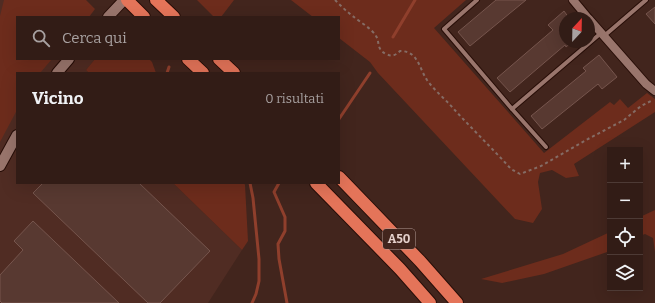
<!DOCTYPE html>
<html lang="it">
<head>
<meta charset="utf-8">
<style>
	:root { --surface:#321c16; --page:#3d2923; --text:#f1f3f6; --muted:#a8a1a1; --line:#4d3a35 }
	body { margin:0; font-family:Bitter,serif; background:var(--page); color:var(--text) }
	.controls { position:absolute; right:12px; bottom:12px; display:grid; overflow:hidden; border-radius:0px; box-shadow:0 4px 16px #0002 }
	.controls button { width:36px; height:36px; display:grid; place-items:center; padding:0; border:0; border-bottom:1px solid var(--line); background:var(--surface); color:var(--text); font:20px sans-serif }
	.compass { position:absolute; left:559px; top:12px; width:36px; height:36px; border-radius:50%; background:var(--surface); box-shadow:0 4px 16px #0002; rotate:22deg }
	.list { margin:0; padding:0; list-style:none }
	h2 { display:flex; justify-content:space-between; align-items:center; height:52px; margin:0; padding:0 16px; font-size:17px }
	h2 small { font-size:13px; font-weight:400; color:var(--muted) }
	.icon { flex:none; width:22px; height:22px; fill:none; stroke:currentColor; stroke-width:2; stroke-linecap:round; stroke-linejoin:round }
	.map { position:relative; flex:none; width:655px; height:303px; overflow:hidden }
	.search { position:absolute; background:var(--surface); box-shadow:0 4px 16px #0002; left:16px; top:16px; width:324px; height:44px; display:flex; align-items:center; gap:10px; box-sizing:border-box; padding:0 14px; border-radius:0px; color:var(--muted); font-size:15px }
	.panel { position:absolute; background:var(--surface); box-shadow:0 4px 16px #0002; left:16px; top:72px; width:324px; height:112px; border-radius:0px }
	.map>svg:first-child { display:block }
	.built { fill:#502c23 }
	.green { fill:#6d2c1c }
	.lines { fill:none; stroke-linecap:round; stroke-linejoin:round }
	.stream { stroke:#8f3f2c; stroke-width:3 }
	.building { fill:#583931; stroke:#76554d }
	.service-casing { stroke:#270d07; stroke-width:6 }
	.minor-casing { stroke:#270d07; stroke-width:10 }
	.tertiary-casing { stroke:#270d07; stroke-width:12 }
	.motorway-casing { stroke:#270d07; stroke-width:14 }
	.path { stroke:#856c65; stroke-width:2; stroke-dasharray:3 3; stroke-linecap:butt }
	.service { stroke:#99756c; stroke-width:4 }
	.minor { stroke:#99756c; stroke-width:8 }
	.tertiary { stroke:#99756c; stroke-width:10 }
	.motorway { stroke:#e47459; stroke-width:12 }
	.labels { text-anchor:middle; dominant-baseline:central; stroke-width:3.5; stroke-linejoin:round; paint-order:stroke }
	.shield { fill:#42251d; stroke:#b39d97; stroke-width:1 }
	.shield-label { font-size:12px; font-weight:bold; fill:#e4d0cb }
</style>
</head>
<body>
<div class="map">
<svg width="655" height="303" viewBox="0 0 655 303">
	<rect width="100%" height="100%" fill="#42251d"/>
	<path class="built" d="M0,0h50l-33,17v42h78l-9,11 3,3h-72v110h156l69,67 -34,53h-208z"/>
	<g class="green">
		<path d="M4,0h82l9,9 -6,8h-72v42h35l-12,14h-23v37l-17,32v-126z"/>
		<path d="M197,0h37l-13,17h-7z"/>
		<path d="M291,0h175l-32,28 110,125 66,-51 4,3 6,-6 8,9 19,-15 8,6v13l-81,52 5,12 -13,2 -14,-8 -12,3 -2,9 4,27 -9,14 -18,-4 -137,-146 -8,-11 -31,-24v-21h-26z"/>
		<path d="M95,59h54l3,3 4,11h-67l-3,-3z"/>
		<path d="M173,183h71l1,2 3,56 -6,9z"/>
		<path d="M655,210v42l-2,-14 -8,-4 -5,2v-19z"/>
		<path d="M610,232v19l-66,23 -42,9 -21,-4 82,-25z"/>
	</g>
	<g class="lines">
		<g class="stream">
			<path d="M393,37l22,-37"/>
			<path d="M167,73l2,-6"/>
			<path d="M339,119l31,-46"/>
			<path d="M250,183l3,15 6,61v22l-3,13 -4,9"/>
			<path d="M279,183l-5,9 11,25v14l-7,13 1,15 8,44"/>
		</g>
	</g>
	<g class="building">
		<path d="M496,0h30l-56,46 -12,-14z"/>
		<path d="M655,7v17l-9,-10z"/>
		<path d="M564,11l5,7h-4v24h7l-6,5 -1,-2 -55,47 -13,-14 56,-48 -5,-5z"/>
		<path d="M599,55l18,22 -15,12 -4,-5 -56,45 -11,-13 55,-45 -3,-3z"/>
		<path d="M43,183h96l71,68 -50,52h-12l-115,-110z"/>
		<path d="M33,221l86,82h-117l-2,-2v-26l23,-25 -9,-9z"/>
	</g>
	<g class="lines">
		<defs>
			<g id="service">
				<path d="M477,0l-33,29 68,80 89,-76"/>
				<path d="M604,36l42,-36"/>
				<path d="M512,109l34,38"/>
			</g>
			<g id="minor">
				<path d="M573,0l15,18"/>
				<path d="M589,19l57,65 9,7"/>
			</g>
			<g id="tertiary">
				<path d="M108,17l16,-17"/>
				<path d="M57,73l12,-14"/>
				<path d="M0,166l17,-31"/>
			</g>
			<g id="motorway">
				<path d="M127,0l17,17"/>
				<path d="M156,0l18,17"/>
				<path d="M188,59l15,14"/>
				<path d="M219,59l15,14"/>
				<path d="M339,177l81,84 37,42"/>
				<path d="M316,183l84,86 30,34"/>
			</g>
		</defs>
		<use href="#service" class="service-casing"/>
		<use href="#minor" class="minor-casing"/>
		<use href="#tertiary" class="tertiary-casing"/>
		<use href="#motorway" class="motorway-casing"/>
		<path class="path" d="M335,0c6,6 12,12 19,17 6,5 18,12 22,19 4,6 0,13 10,18 6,3 10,1 14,-3 18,0 19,17 27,29 7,10 17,18 25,27 19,21 40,41 59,62l9,5 21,-8 47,-27 36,-19 17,-14 12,-6"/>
		<use href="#service" class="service"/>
		<use href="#minor" class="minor"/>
		<use href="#tertiary" class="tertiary"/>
		<use href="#motorway" class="motorway"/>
	</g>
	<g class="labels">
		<rect class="shield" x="383" y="229" width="32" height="20" rx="3"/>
		<g class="shield-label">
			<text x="399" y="239">A50</text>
		</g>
	</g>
</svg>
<div class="controls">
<button>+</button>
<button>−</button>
<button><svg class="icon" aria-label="locate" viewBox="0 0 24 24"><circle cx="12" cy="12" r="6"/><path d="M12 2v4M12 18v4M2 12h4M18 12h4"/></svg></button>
<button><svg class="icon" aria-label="layers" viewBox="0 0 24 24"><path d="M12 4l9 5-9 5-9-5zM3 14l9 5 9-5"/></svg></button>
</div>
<svg class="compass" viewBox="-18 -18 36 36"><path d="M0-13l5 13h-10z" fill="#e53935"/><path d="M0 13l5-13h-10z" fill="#a8a1a1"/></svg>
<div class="search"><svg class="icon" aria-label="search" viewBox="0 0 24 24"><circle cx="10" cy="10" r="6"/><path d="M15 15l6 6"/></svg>Cerca qui</div>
<section class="panel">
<h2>Vicino<small>0 risultati</small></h2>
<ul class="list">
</ul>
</section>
</div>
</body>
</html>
